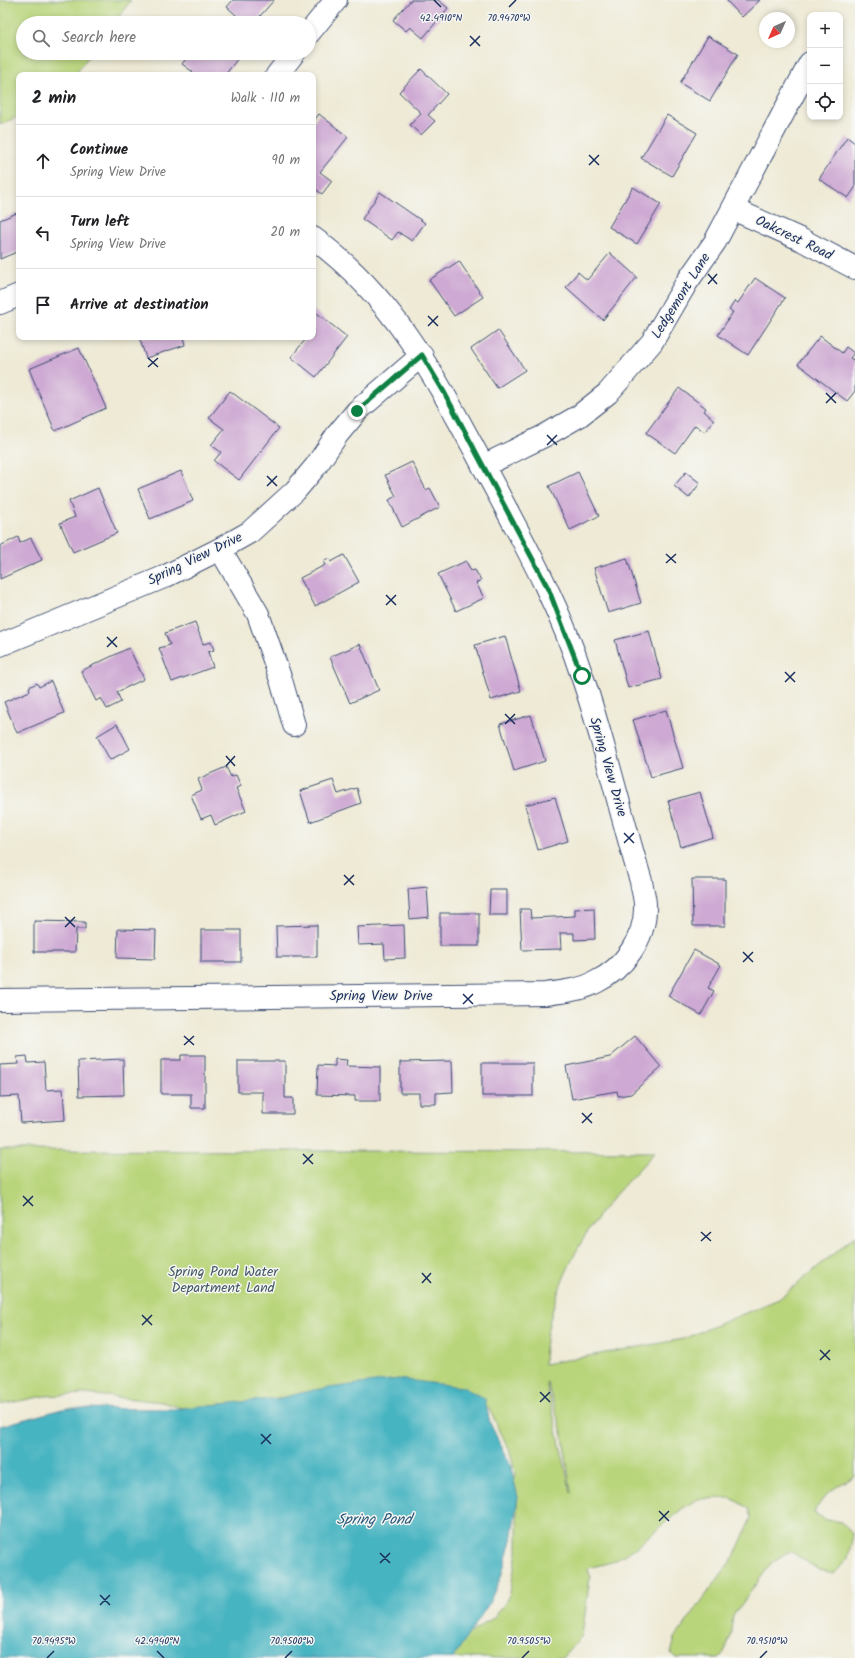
<!DOCTYPE html>
<html lang="en">
<head>
<meta charset="utf-8">
<style>
	:root { --surface:#fff; --page:#f6f6f6; --text:#202124; --muted:#757577; --line:#e0e0e0 }
	body { margin:0; font-family:Kalam,sans-serif; background:var(--page); color:var(--text) }
	.controls { position:absolute; right:12px; top:12px; display:grid; overflow:hidden; border-radius:8px; box-shadow:0 2px 6px #0003 }
	.controls button { width:36px; height:36px; display:grid; place-items:center; padding:0; border:0; border-bottom:1px solid var(--line); background:var(--surface); color:var(--text); font:20px sans-serif }
	.compass { position:absolute; left:759px; top:12px; width:36px; height:36px; border-radius:50%; background:var(--surface); box-shadow:0 2px 6px #0003; rotate:225deg }
	.stop { position:absolute; width:12px; height:12px; margin:-9px; border:3px solid #0b8043; border-radius:50%; background:#fff }
	.stop.end { background:#0b8043; border-color:#fff; box-shadow:0 1px 4px #0008 }
	.list { margin:0; padding:0; list-style:none }
	h2 { display:flex; justify-content:space-between; align-items:center; height:52px; margin:0; padding:0 16px; font-size:17px }
	h2 small { font-size:13px; font-weight:400; color:var(--muted) }
	.list li { display:grid; grid-template-columns:26px 1fr auto; gap:12px; align-items:center; box-sizing:border-box; height:72px; padding:0 16px; border-top:1px solid var(--line) }
	.list b { display:block; font-size:15px; white-space:nowrap }
	.list p { margin:0; font-size:13px; white-space:nowrap; color:var(--muted) }
	.list em { font-size:13px; font-style:normal; color:var(--muted) }
	.icon { flex:none; width:22px; height:22px; fill:none; stroke:currentColor; stroke-width:2; stroke-linecap:round; stroke-linejoin:round }
	.map { position:relative; flex:none; width:855px; height:1658px; overflow:hidden }
	.search { position:absolute; background:var(--surface); box-shadow:0 2px 6px #0003; left:16px; top:16px; width:300px; height:44px; display:flex; align-items:center; gap:10px; box-sizing:border-box; padding:0 14px; border-radius:22px; color:var(--muted); font-size:15px }
	.panel { position:absolute; background:var(--surface); box-shadow:0 2px 6px #0003; left:16px; top:72px; width:300px; height:268px; border-radius:8px }
	.map>svg:first-child { display:block }
	.green { fill:#b9d57b; stroke:#6a826c; fill-rule:evenodd }
	.water { fill:#46b4c1; stroke:#307290 }
	.building { fill:#cea9d3 }
	.lines { fill:none; stroke-linecap:round; stroke-linejoin:round }
	.minor-casing { stroke:#3b4b70; stroke-width:24 }
	.minor { stroke:#fff; stroke-width:22 }
	.route { stroke:#0b8043; stroke-width:5 }
	.ticks { fill:none; stroke:#1b2f5e; stroke-width:1.5 }
	.labels { text-anchor:middle; dominant-baseline:central; stroke-width:3; stroke-linejoin:round; paint-order:stroke }
	.street-label { font-size:14px; fill:#1b2f5e; stroke:#f6f6f2 }
	.park-label { font-size:14px; fill:#425865; stroke:#f6f6f2 }
	.water-label { font-size:15px; font-style:italic; fill:#28577c; stroke:#f6f6f2 }
	.ticks-label { font-size:10px; text-anchor:middle; fill:#1b2f5e; stroke:#f6f6f2; stroke-width:3; stroke-linejoin:round; paint-order:stroke }
</style>
</head>
<body>
<div class="map">
<svg width="855" height="1658" viewBox="0 0 855 1658">
	<rect width="100%" height="100%" fill="#f6f6f2"/>
	<filter id="ink" filterUnits="userSpaceOnUse"><feTurbulence type="fractalNoise" baseFrequency=".025" numOctaves="2"/><feDisplacementMap in="SourceGraphic" scale="8" xChannelSelector="R" yChannelSelector="G"/><feConvolveMatrix kernelMatrix="1 2 1 2 8 2 1 2 1" color-interpolation-filters="sRGB"/></filter>
	<filter id="wash" filterUnits="userSpaceOnUse"><feTurbulence type="fractalNoise" baseFrequency=".012" numOctaves="4" result="noise"/><feDisplacementMap in="SourceGraphic" scale="16" xChannelSelector="R" yChannelSelector="G"/><feGaussianBlur stdDeviation="0.9" result="paint"/><feColorMatrix in="noise" values="0 0 0 0 0 0 0 0 0 0 0 0 0 0 0 0 0 1.4 0 .05"/><feComposite in="paint" operator="in"/></filter>
	<g filter="url(#wash)">
		<rect width="100%" height="100%" fill="#eeead5"/>
		<g class="green">
			<path d="M0,0h131l-17,23h-91v30h68l-16,22h-56v41l-19,9z"/>
			<path d="M0,1150l655,2c-24,26 -51,52 -69,82 -23,39 -41,84 -42,130l139,-25 96,-40 76,-63v241c-19,8 -32,18 -41,36l13,7 15,2 11,13 -5,23 -13,15 -16,-3 -29,-19 -17,10 -40,55 -3,22 -6,15 -5,5h-43l-5,-4 4,-16 60,-83 16,-37 -3,-10 -17,-10 -33,1 -15,9 -48,40 -23,14 -24,6 2,9 -8,59 -20,22h-119l26,-24 24,-16 10,-11 7,-14 7,-41v-48l-4,-21 2,-11 -6,-23 -20,-40 -4,-3 -178,-12 -119,16 -26,-8 -77,-8 -41,2 -44,9zM547,1382l16,54 8,57 -25,-111z"/>
		</g>
		<path class="water" d="M398,1379l65,8 22,12 5,24 20,41 8,33 -7,43 -10,37 -13,28 -35,53h-453v-232l66,-18 108,1 36,-4 71,-7 32,-8z"/>
		<g id="blocks">
			<g class="building">
				<path d="M233,0h41l-20,23h-9l-18,-16z"/>
				<path d="M411,0h27l10,8 -25,30 -13,-11 -4,4 -13,-11z"/>
				<path d="M726,0h34l-18,17z"/>
				<path d="M708,36l30,18 -28,47 -30,-18z"/>
				<path d="M190,53h52l-17,22h-28l-15,-11z"/>
				<path d="M421,69l26,25 -19,21 7,6 -14,14 -11,-10 11,-12 -22,-21z"/>
				<path d="M319,114l29,23 -28,35 12,9 -10,13 -9,-7v-65z"/>
				<path d="M667,115l30,18 -25,43 -31,-18z"/>
				<path d="M847,137l8,6v45l-7,10 -29,-19z"/>
				<path d="M633,187l28,17 -24,40 -28,-17z"/>
				<path d="M380,192l45,31 -13,18 -14,-9 -6,8 -30,-21z"/>
				<path d="M17,213l2,5v33l-19,8v-39z"/>
				<path d="M610,253l27,24 -34,43 -37,-33 12,-15 9,8z"/>
				<path d="M459,261l24,36 -29,19 -25,-36z"/>
				<path d="M755,278l30,20 -37,57 -30,-20 15,-23 -4,-2 6,-9 3,2z"/>
				<path d="M313,310l34,27 -31,40 -25,-20 15,-18 -2,-2h9z"/>
				<path d="M498,330l27,40 -28,18 -26,-39z"/>
				<path d="M820,336l22,17 4,-6 8,6 -4,5 5,3v30l-8,10 -49,-37z"/>
				<path d="M139,337h44l2,8 -39,13z"/>
				<path d="M79,348l27,60 -51,23 -26,-62z"/>
				<path d="M679,388l27,20 -2,3 10,9 -9,12 -10,-7 -20,28 -29,-20z"/>
				<path d="M230,391l49,37 -40,52 -25,-19 7,-9 -10,-7 13,-16 -15,-11z"/>
				<path d="M412,462l14,28 4,-2 10,19 -38,20 -13,-27 7,-4 -11,-21z"/>
				<path d="M181,471l12,30 -43,18 -12,-30z"/>
				<path d="M578,472l21,44 -29,14 -21,-44z"/>
				<path d="M686,472l14,11 -11,15 -15,-12z"/>
				<path d="M98,488l19,45 -44,19 -13,-29 15,-6 -6,-16z"/>
				<path d="M18,537l2,6 11,-5 11,22 -42,19v-33z"/>
				<path d="M344,555l15,27 -44,24 -15,-28 25,-13 -2,-4 6,-3 2,4z"/>
				<path d="M627,558l14,45 -33,10 -14,-45z"/>
				<path d="M466,561l5,10 4,-1 6,10 -5,3 8,15 -28,13 -18,-37z"/>
				<path d="M195,622l8,22 8,-2 3,8 -6,2 5,15 -41,15 -13,-34 11,-3 -5,-12z"/>
				<path d="M649,631l13,48 -34,9 -13,-48z"/>
				<path d="M505,636l16,55 -30,9 -16,-55z"/>
				<path d="M360,644l19,46 -29,13 -20,-46z"/>
				<path d="M129,648l15,31 -27,13 4,10 -14,7 -6,-11 -5,3 -15,-30z"/>
				<path d="M51,681l13,32 -47,20 -13,-31 26,-11 -1,-4 8,-4 2,4z"/>
				<path d="M666,710l17,58 -32,9 -18,-57z"/>
				<path d="M531,715l14,46 -31,10 -14,-47z"/>
				<path d="M117,724l13,25 -20,11 -13,-24z"/>
				<path d="M226,767l5,10 5,-2 5,11 -5,2 10,23 -31,14 -4,-10 -10,4 -10,-24 11,-5 -4,-11z"/>
				<path d="M333,780l5,14 19,-6 4,15 -51,19 -10,-31z"/>
				<path d="M700,792l13,45 -32,10 -13,-46z"/>
				<path d="M555,797l13,44 -30,9 -13,-45z"/>
				<path d="M692,879h33v47h-32z"/>
				<path d="M427,887l2,30 -19,2 -2,-30z"/>
				<path d="M490,890h17v25h-18z"/>
				<path d="M594,908l1,31 -21,1v-7h-14l1,16 -39,1 -2,-41h10l1,9 44,-2v-7z"/>
				<rect x="440" y="913" width="39" height="33"/>
				<path d="M34,921l51,1v7h-9l-1,23h-41z"/>
				<path d="M317,925v32h-40l-1,-31z"/>
				<path d="M404,925l1,33 -20,1 -1,-15 -26,1 -1,-18z"/>
				<path d="M118,929l38,1 -1,29 -38,-1z"/>
				<rect x="201" y="930" width="40" height="32"/>
				<path d="M694,950l27,15 -13,23 6,3 -13,24 -33,-19z"/>
				<path d="M635,1036l26,31 -30,27 -13,2 -1,-5 -45,8 -6,-33 44,-9z"/>
				<path d="M181,1055h24v53h-14v-14h-30v-34h20z"/>
				<path d="M27,1056l1,7 16,-1 2,28 17,-1 2,31 -44,3 -2,-27 -19,1v-32l18,-1 -1,-7z"/>
				<path d="M123,1059l1,36 -45,1 -1,-35z"/>
				<path d="M335,1059l12,1 -1,6 34,1v34h-25v-5l-38,-1 1,-30 17,1z"/>
				<path d="M238,1061h47v37h8v16h-30v-22h-25z"/>
				<path d="M452,1061l1,31 -17,1v11h-17v-11h-19v-31z"/>
				<rect x="482" y="1063" width="51" height="33"/>
			</g>
		</g>
	</g>
	<g filter="url(#ink)">
		<use href="#blocks" fill-opacity="0" stroke="#3b4b70" stroke-width="1"/>
		<g class="lines">
			<defs>
				<g id="minor">
					<path d="M309,33l27,-33"/>
					<path d="M277,75l17,-22"/>
					<path d="M733,209l69,31 53,28"/>
					<path d="M0,303l19,-8"/>
					<path d="M483,466l61,-30 35,-20 29,-23 44,-51 35,-60 28,-40 95,-179"/>
					<path d="M220,549l38,65 23,66 13,45"/>
					<path d="M0,645l164,-68 56,-28 30,-17 45,-41 21,-25 21,-31 20,-24 65,-56"/>
					<path d="M0,1000l545,-6c17,-2 36,-4 51,-12 27,-13 49,-43 49,-73 1,-9 -3,-19 -4,-28 -21,-68 -36,-138 -59,-205 -22,-68 -55,-128 -88,-190 -50,-92 -94,-185 -181,-248"/>
				</g>
			</defs>
			<use href="#minor" class="minor-casing"/>
			<use href="#minor" class="minor"/>
		</g>
	</g>
	<g class="lines" filter="url(#ink)">
		<path class="route" d="M357,411l65,-56 22,37 104,196 34,88"/>
	</g>
	<path class="ticks" d="M434,0l7,7M509,7l7,-7M470,36l10,10M470,46l10,-10M589,155l10,10M589,165l10,-10M708,274l9,10M708,284l9,-10M428,316l10,10M428,326l10,-10M148,358l10,9M148,367l10,-9M826,393l10,10M826,403l10,-10M547,435l10,10M547,445l10,-10M267,476l10,10M267,486l10,-10M666,554l10,9M666,563l10,-9M386,595l10,10M386,605l10,-10M107,637l10,10M107,647l10,-10M785,672l10,10M785,682l10,-10M505,714l10,10M505,724l10,-10M226,756l9,10M226,766l9,-10M624,833l10,10M624,843l10,-10M344,875l10,10M344,885l10,-10M65,917l10,10M65,927l10,-10M743,952l10,10M743,962l10,-10M463,994l10,10M463,1004l10,-10M184,1036l10,9M184,1045l10,-9M582,1113l10,10M582,1123l10,-10M303,1154l10,10M303,1164l10,-10M23,1196l10,10M23,1206l10,-10M701,1232l10,9M701,1241l10,-9M422,1273l9,10M422,1283l9,-10M142,1315l10,10M142,1325l10,-10M820,1350l10,10M820,1360l10,-10M540,1392l10,10M540,1402l10,-10M261,1434l10,10M261,1444l10,-10M659,1511l10,10M659,1521l10,-10M380,1553l10,10M380,1563l10,-10M100,1595l10,10M100,1605l10,-10M157,1651l7,7M47,1658l7,-7M285,1658l7,-7M522,1658l7,-7M760,1658l7,-7"/>
	<g class="labels">
		<g class="street-label">
			<text transform="translate(794 238) rotate(26)">Oakcrest Road</text>
			<text transform="translate(681 296) rotate(-58)">Ledgemont Lane</text>
			<text transform="translate(195 559) rotate(-26)">Spring View Drive</text>
			<text transform="translate(608 767) rotate(74)">Spring View Drive</text>
			<text x="381" y="996">Spring View Drive</text>
		</g>
		<g class="park-label">
			<text x="223" y="1272">Spring Pond Water<tspan x="223" dy="16">Department Land</tspan></text>
		</g>
		<g class="water-label">
			<text x="374" y="1520">Spring Pond</text>
		</g>
	</g>
	<g class="ticks-label">
		<text x="441" y="21">42.4910°N</text>
		<text x="509" y="21">70.9470°W</text>
		<text x="54" y="1644">70.9495°W</text>
		<text x="157" y="1644">42.4940°N</text>
		<text x="292" y="1644">70.9500°W</text>
		<text x="529" y="1644">70.9505°W</text>
		<text x="767" y="1644">70.9510°W</text>
	</g>
</svg>
<div class="controls">
<button>+</button>
<button>−</button>
<button><svg class="icon" aria-label="locate" viewBox="0 0 24 24"><circle cx="12" cy="12" r="6"/><path d="M12 2v4M12 18v4M2 12h4M18 12h4"/></svg></button>
</div>
<svg class="compass" viewBox="-18 -18 36 36"><path d="M0-13l5 13h-10z" fill="#e53935"/><path d="M0 13l5-13h-10z" fill="#757577"/></svg>
<div class="stop" style="left:582px;top:676px"></div>
<div class="stop end" style="left:357px;top:411px"></div>
<div class="search"><svg class="icon" aria-label="search" viewBox="0 0 24 24"><circle cx="10" cy="10" r="6"/><path d="M15 15l6 6"/></svg>Search here</div>
<section class="panel">
<h2>2 min<small>Walk · 110 m</small></h2>
<ul class="list">
<li><svg class="icon" aria-label="ahead" viewBox="0 0 24 24"><path d="M12 20V5M6 11l6-6 6 6"/></svg><div><b>Continue</b><p>Spring View Drive</p></div><em>90 m</em></li>
<li><svg class="icon" aria-label="left" viewBox="0 0 24 24"><path d="M17 20v-9H6M10 6l-5 5 5 5"/></svg><div><b>Turn left</b><p>Spring View Drive</p></div><em>20 m</em></li>
<li><svg class="icon" aria-label="arrive" viewBox="0 0 24 24"><path d="M6 21V4h12l-3 4 3 4H6"/></svg><div><b>Arrive at destination</b></div></li>
</ul>
</section>
</div>
</body>
</html>
